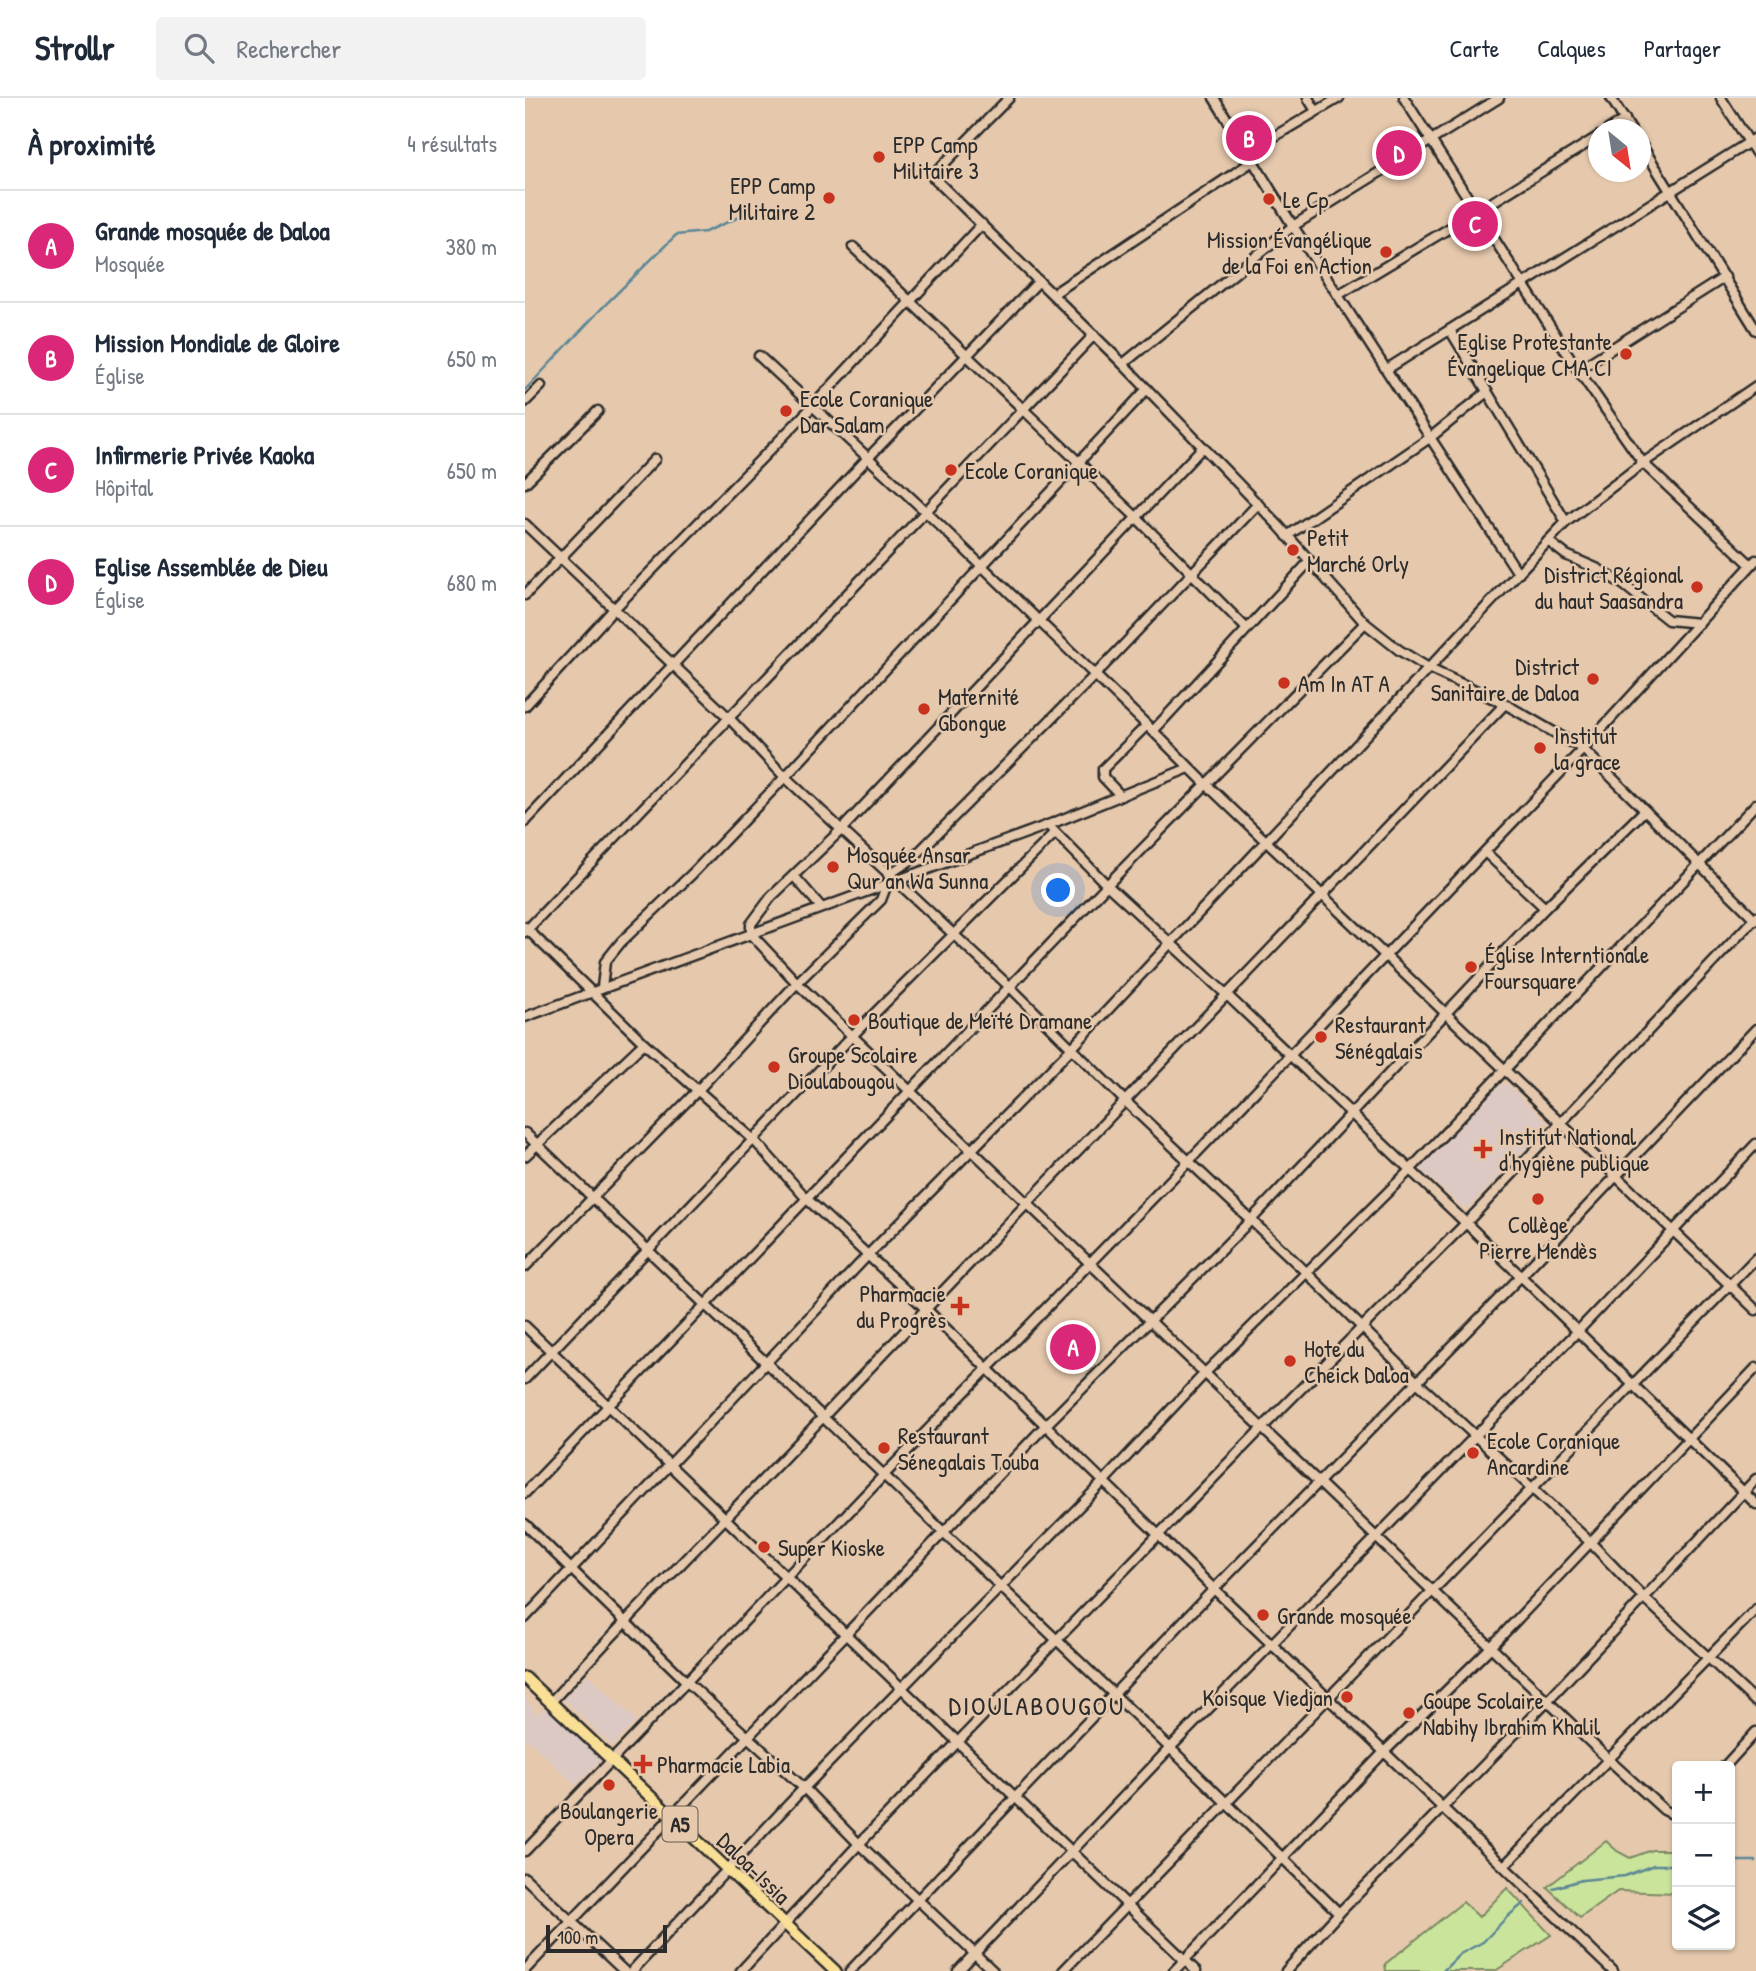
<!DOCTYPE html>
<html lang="fr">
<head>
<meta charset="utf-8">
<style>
	:root { --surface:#fff; --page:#f2f2f3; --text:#1f2937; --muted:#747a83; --line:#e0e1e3; --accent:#db2777 }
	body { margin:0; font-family:"Patrick Hand",sans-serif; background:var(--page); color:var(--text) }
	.controls { position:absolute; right:21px; bottom:21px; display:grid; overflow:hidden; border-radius:7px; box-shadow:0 2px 5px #0004 }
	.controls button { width:63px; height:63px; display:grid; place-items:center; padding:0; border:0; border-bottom:2px solid var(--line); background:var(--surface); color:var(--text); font:35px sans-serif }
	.compass { position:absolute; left:1063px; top:21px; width:63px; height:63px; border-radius:50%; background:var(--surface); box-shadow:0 2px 5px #0004; rotate:150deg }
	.scale { position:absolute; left:21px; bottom:18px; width:121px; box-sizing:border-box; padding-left:7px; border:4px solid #2b2b2b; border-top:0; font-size:19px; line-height:24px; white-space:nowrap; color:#2b2b2b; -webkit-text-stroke:5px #e6c9ad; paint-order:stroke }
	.you { position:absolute; left:534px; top:793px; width:24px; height:24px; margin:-18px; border:5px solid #fff; border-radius:50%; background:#1a73e8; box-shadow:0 0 0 10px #1a73e833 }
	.badge { display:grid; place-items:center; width:46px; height:46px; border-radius:50%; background:var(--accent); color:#fff; font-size:23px; font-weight:700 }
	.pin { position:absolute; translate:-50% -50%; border:4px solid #fff; box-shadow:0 2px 7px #0006 }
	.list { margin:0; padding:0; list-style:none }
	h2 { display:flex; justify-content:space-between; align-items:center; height:91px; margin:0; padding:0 28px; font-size:30px }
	h2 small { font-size:23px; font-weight:400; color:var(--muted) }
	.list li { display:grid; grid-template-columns:46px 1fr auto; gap:21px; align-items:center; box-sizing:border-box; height:112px; padding:0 28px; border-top:2px solid var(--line) }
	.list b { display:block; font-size:26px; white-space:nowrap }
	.list p { margin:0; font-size:23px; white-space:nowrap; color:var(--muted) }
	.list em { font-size:23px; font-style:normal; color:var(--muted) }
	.icon { flex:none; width:38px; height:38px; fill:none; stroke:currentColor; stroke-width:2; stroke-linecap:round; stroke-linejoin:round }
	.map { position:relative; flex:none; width:1231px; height:1873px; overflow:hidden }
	header { display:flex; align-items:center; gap:42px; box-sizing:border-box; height:98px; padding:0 35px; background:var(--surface); border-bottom:2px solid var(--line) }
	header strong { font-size:33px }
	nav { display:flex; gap:38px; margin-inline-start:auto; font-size:24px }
	.search { width:490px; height:63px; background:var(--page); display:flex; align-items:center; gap:18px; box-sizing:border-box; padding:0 24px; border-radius:7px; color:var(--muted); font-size:26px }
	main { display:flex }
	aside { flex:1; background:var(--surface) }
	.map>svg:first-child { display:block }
	.built { fill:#dcc9c4 }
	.green { fill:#cae59b; stroke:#7a8863; stroke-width:2 }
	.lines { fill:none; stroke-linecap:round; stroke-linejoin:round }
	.stream { stroke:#5c8796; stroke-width:2.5 }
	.minor-casing { stroke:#2b2b2b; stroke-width:13 }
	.major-casing { stroke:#2b2b2b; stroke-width:15 }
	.minor { stroke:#e6c9ad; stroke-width:8 }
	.major { stroke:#f9df96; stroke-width:10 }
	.poi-dot { fill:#c8321e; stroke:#e6c9ad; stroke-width:2.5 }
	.labels { text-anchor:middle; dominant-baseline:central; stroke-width:5; stroke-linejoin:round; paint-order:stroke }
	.shield { fill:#e6c9ad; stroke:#635a52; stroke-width:2 }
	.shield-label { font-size:21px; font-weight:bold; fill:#2b2b2b }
	.poi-label { font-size:23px; fill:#2b2b2b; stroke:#e6c9ad; text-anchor:start }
	.street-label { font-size:23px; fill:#2b2b2b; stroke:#e6c9ad }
	.quarter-label { font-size:26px; letter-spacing:2px; fill:#2b2b2b; stroke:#e6c9ad }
</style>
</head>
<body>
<header>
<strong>Strollr</strong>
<div class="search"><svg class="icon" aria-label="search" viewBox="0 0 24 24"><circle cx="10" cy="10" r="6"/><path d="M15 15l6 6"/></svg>Rechercher</div>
<nav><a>Carte</a><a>Calques</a><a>Partager</a></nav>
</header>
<main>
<aside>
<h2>À proximité<small>4 résultats</small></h2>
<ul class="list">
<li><span class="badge">A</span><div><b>Grande mosquée de Daloa</b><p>Mosquée</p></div><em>380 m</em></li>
<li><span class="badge">B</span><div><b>Mission Mondiale de Gloire</b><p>Église</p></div><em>650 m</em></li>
<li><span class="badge">C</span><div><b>Infirmerie Privée Kaoka</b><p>Hôpital</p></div><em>650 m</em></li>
<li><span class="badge">D</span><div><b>Eglise Assemblée de Dieu</b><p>Église</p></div><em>680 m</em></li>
</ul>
</aside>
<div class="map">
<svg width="1231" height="1873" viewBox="0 0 1231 1873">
	<rect width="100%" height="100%" fill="#e6c9ad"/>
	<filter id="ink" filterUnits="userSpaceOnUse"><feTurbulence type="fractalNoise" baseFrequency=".0143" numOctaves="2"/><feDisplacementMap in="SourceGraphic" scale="14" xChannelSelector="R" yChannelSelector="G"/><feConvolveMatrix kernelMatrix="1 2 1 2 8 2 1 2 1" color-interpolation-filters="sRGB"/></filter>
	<g filter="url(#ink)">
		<g class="built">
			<path d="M975,987h8l38,37 -1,7 -75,77 -6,2 -44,-39z"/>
			<path d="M63,1576l49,47 -25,25 -48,-47z"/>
			<path d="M0,1601l7,7 4,9 10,-10 56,53 -26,28 -51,-49z"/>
		</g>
		<g class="green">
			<path d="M1081,1743l11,10 13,7 22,-8h25v43l-59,-2 -38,27 -33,-31z"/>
			<path d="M982,1790l44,47 -56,36h-109l-1,-7 78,-62 16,15z"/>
		</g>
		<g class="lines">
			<g class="stream">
				<path d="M0,292l76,-81 75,-74 29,-3 39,-17"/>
				<path d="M1205,1763h26"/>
				<path d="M1028,1790l29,-8 43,-4 29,-11h23"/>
				<path d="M918,1873l17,-17 23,-12 24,-25 17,-14"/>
			</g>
			<defs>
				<g id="minor">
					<path d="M484,0l-77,78 191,188 156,162 86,97 34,27 31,19 75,35 78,45 173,171"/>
					<path d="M689,0l79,128 225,347"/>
					<path d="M783,0l8,13"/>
					<path d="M879,0l174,272 65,93 108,102"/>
					<path d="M1086,0l20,32"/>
					<path d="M1196,0l35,55"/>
					<path d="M1083,32l17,-11"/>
					<path d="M1116,46l115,186"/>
					<path d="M723,54l91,-54"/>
					<path d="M328,149l283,270 111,112"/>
					<path d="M528,196l200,-133"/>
					<path d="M813,197l140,-84 121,-75"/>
					<path d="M925,232l116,192"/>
					<path d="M234,258l166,155 228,220 53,53 550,526"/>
					<path d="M598,266l170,-138 206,-128"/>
					<path d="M862,271l369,-231"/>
					<path d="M1053,272l147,-93"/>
					<path d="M0,304l16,-16"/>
					<path d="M678,349l-362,383 -70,67 -20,27v10l46,49 811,776 56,51 6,3 7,-2"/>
					<path d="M0,385l73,-72"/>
					<path d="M0,426l204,194 56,59 225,210 114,113 183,173 110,109 173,160 53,55 113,105"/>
					<path d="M762,438l144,-99 56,-45"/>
					<path d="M1023,443l18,14 32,14 26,16 44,35 31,3"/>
					<path d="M0,497l130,-136"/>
					<path d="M0,608l89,-97 198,-202 170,-183"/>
					<path d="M628,633l156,-169"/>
					<path d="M596,698l-18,-19v-8l44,-44"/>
					<path d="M0,724l342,-363 172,-178"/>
					<path d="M523,727l59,60 121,111 238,227 290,281"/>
					<path d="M960,754l60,56"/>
					<path d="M363,777l23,-15 184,-185 163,-171"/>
					<path d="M269,778l27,31"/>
					<path d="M0,829l119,116 110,97 53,59 118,109 289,281 399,382"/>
					<path d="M0,834l569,-597"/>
					<path d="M77,889l3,-25 16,-20 72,-69 92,-96 362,-388"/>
					<path d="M0,919l523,-192 141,-57"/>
					<path d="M0,1035l645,615 169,165"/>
					<path d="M0,1058l119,-113"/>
					<path d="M0,1169l173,-177 99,-107 84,-83 6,-16"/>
					<path d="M0,1228l671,645"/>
					<path d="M0,1281l328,-344 202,-202"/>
					<path d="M0,1395l582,-608 258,-262"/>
					<path d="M0,1426l161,157 118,107 55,56 134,127"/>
					<path d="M0,1520l343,-363 204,-207 494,-526 77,-59 113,-77"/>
					<path d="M26,1604c88,-98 182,-190 273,-286 226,-238 454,-474 681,-712"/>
					<path d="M1200,1668l31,-34"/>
					<path d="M0,1753l359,-376 304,-313 395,-413 173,-189"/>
					<path d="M979,1768l252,-257"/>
					<path d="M0,1780l99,93"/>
					<path d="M0,1872l520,-544 205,-205 295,-313 99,-97"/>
					<path d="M107,1873l172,-183 300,-307 101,-108 204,-202 347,-367"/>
					<path d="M216,1873l118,-127 403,-416 204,-205 290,-306"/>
					<path d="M325,1873l364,-382 306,-312 236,-248"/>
					<path d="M433,1873l212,-223 407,-416 179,-188"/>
					<path d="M538,1873l693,-713"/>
					<path d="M649,1873l210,-219 107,-105 265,-279"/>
					<path d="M761,1873l53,-58 209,-213 208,-221"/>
				</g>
				<path id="major" d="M0,1580l310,293"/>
			</defs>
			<use href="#minor" class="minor-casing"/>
			<use href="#major" class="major-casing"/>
			<use href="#minor" class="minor"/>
			<use href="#major" class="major"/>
		</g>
	</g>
	<g class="poi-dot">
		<circle cx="354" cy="59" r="7"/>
		<circle cx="304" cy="100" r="7"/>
		<circle cx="744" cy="101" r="7"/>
		<circle cx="861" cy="154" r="7"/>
		<circle cx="1101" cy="256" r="7"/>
		<circle cx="261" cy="313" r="7"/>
		<circle cx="426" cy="372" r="7"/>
		<circle cx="768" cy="452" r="7"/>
		<circle cx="1172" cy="489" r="7"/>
		<circle cx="1068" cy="581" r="7"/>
		<circle cx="759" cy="585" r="7"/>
		<circle cx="399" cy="611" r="7"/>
		<circle cx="1015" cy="650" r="7"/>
		<circle cx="308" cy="769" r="7"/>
		<circle cx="946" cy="869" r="7"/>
		<circle cx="329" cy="922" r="7"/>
		<circle cx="796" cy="939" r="7"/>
		<circle cx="249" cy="969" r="7"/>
		<path d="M954.5 1040.5h7v7h7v7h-7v7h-7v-7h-7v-7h7z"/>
		<circle cx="1013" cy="1101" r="7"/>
		<path d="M431.5 1197.5h7v7h7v7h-7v7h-7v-7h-7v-7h7z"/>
		<circle cx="765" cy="1263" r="7"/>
		<circle cx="359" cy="1350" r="7"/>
		<circle cx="948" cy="1355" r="7"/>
		<circle cx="239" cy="1449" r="7"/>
		<circle cx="738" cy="1517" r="7"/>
		<circle cx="822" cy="1599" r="7"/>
		<circle cx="884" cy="1615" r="7"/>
		<path d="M114.5 1655.5h7v7h7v7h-7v7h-7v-7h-7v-7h7z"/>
		<circle cx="84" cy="1687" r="7"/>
	</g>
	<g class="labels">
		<rect class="shield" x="137.5" y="1708.5" width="35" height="35" rx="5"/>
		<g class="shield-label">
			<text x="155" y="1726">A5</text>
		</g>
		<g class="poi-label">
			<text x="368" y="46">EPP Camp<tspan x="368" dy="26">Militaire 3</tspan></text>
			<text x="290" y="87" text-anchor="end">EPP Camp<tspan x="290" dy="26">Militaire 2</tspan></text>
			<text x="758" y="101">Le Cp</text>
			<text x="847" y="141" text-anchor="end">Mission Évangélique<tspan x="847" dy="26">de la Foi en Action</tspan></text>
			<text x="1087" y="243" text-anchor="end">Eglise Protestante<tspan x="1087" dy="26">Évangelique CMA CI</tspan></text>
			<text x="275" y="300">Ecole Coranique<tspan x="275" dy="26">Dar Salam</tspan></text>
			<text x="440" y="372">Ecole Coranique</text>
			<text x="782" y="439">Petit<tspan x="782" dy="26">Marché Orly</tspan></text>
			<text x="1158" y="476" text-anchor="end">District Régional<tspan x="1158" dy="26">du haut Saasandra</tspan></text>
			<text x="1054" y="568" text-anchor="end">District<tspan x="1054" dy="26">Sanitaire de Daloa</tspan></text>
			<text x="773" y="585">Am In AT A</text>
			<text x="413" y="598">Maternité<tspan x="413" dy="26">Gbongue</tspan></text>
			<text x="1029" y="637">Institut<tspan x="1029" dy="26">la grace</tspan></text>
			<text x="322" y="756">Mosquée Ansar<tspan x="322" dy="26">Qur an Wa Sunna</tspan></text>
			<text x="960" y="856">Église Interntionale<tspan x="960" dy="26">Foursquare</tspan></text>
			<text x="343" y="922">Boutique de Meïté Dramane</text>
			<text x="810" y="926">Restaurant<tspan x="810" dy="26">Sénégalais</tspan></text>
			<text x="263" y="956">Groupe Scolaire<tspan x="263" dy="26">Dioulabougou</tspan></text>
			<text x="974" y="1038">Institut National<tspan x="974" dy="26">d'hygiène publique</tspan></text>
			<text x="1013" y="1126" text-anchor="middle">Collège<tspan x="1013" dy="26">Pierre Mendès</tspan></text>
			<text x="421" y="1195" text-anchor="end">Pharmacie<tspan x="421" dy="26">du Progrès</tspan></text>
			<text x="779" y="1250">Hote du<tspan x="779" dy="26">Cheick Daloa</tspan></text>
			<text x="373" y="1337">Restaurant<tspan x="373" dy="26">Sénegalais Touba</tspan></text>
			<text x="962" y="1342">Ecole Coranique<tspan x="962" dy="26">Ancardine</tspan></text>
			<text x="253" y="1449">Super Kioske</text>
			<text x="752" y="1517">Grande mosquée</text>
			<text x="808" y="1599" text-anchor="end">Koisque Viedjan</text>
			<text x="898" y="1602">Goupe Scolaire<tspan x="898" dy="26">Nabihy Ibrahim Khalil</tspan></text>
			<text x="132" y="1666">Pharmacie Labia</text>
			<text x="84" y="1712" text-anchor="middle">Boulangerie<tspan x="84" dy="26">Opera</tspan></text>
		</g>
		<g class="street-label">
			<text transform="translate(229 1770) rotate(44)">Daloa-Issia</text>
		</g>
		<g class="quarter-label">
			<text x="512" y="1607">DIOULABOUGOU</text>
		</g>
	</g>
</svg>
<div class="controls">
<button>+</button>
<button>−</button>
<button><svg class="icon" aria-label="layers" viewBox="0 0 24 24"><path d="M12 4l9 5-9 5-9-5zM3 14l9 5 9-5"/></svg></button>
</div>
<svg class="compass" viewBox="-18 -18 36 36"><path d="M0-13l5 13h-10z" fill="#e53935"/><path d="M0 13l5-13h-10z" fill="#747a83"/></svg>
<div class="scale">100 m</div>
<div class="you"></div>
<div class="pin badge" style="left:548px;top:1249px">A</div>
<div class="pin badge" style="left:724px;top:40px">B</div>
<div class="pin badge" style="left:950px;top:126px">C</div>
<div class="pin badge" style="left:874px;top:55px">D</div>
</div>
</main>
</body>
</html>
